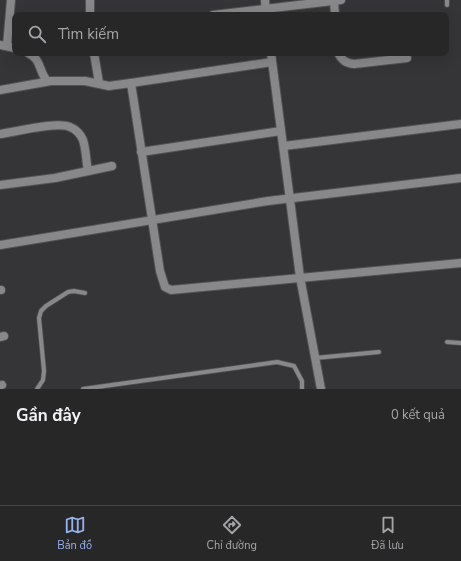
<!DOCTYPE html>
<html lang="vi">
<head>
<meta charset="utf-8">
<style>
	:root { --surface:#282728; --page:#302f30; --text:#f1f3f6; --muted:#a5a5a8; --line:#444445; --accent:#95b2f1 }
	body { margin:0; font-family:"Nunito Sans",sans-serif; background:var(--page); color:var(--text) }
	.list { margin:0; padding:0; list-style:none }
	h2 { display:flex; justify-content:space-between; align-items:center; height:52px; margin:0; padding:0 16px; font-size:17px }
	h2 small { font-size:13px; font-weight:400; color:var(--muted) }
	.icon { flex:none; width:22px; height:22px; fill:none; stroke:currentColor; stroke-width:2; stroke-linecap:round; stroke-linejoin:round }
	.map { position:relative; flex:none; width:461px; height:389px; overflow:hidden }
	.search { position:absolute; background:var(--surface); box-shadow:0 4px 16px #0002; left:12px; right:12px; top:12px; height:44px; display:flex; align-items:center; gap:10px; box-sizing:border-box; padding:0 14px; border-radius:8px; color:var(--muted); font-size:15px }
	.sheet { height:116px; background:var(--surface) }
	nav { display:flex; justify-content:space-around; align-items:center; box-sizing:border-box; height:56px; border-top:1px solid var(--line); background:var(--surface); font-size:11px; color:var(--muted) }
	nav a { display:grid; justify-items:center; gap:2px }
	nav .on { color:var(--accent) }
	.map>svg:first-child { display:block }
	.lines { fill:none; stroke-linecap:round; stroke-linejoin:round }
	.service-casing { stroke:#535254; stroke-width:5.5 }
	.minor-casing { stroke:#535254; stroke-width:10 }
	.service { stroke:#88878a; stroke-width:4 }
	.minor { stroke:#88878a; stroke-width:8 }
</style>
</head>
<body>
<div class="map">
<svg width="461" height="389" viewBox="0 0 461 389">
	<rect width="100%" height="100%" fill="#353436"/>
	<g class="lines">
		<defs>
			<g id="service">
				<path d="M447,5v-5"/>
				<path d="M447,342l14,1"/>
				<path d="M315,358l64,-6"/>
				<path d="M37,389l6,-9 1,-9 -5,-53 2,-7 5,-5 22,-14 6,-1 11,2"/>
				<path d="M83,389l194,-27 17,4 8,15v8"/>
			</g>
			<g id="minor">
				<path d="M90,0v15"/>
				<path d="M265,0l1,15"/>
				<path d="M334,1l1,14"/>
				<path d="M213,15l128,-15"/>
				<path d="M0,45l15,3"/>
				<path d="M7,46l4,-46"/>
				<path d="M28,53c14,7 10,17 19,28"/>
				<path d="M94,53l5,30"/>
				<path d="M271,53l29,224 21,112"/>
				<path d="M338,53c4,7 7,10 16,11l53,-6"/>
				<path d="M131,83l141,-21"/>
				<path d="M0,90l51,-9h34l24,5 22,-3 29,188 5,16 6,3 290,-27"/>
				<path d="M0,134c16,-2 57,-13 70,-7 6,2 11,8 13,13 3,9 3,21 5,31"/>
				<path d="M284,146l177,-22"/>
				<path d="M141,152l140,-21"/>
				<path d="M0,185l55,-7 57,-12"/>
				<path d="M0,245l268,-44 193,-23"/>
				<path d="M0,290h1"/>
				<path d="M0,337l4,-1"/>
				<path d="M0,386l2,-1"/>
			</g>
		</defs>
		<use href="#service" class="service-casing"/>
		<use href="#minor" class="minor-casing"/>
		<use href="#service" class="service"/>
		<use href="#minor" class="minor"/>
	</g>
</svg>
<div class="search"><svg class="icon" aria-label="search" viewBox="0 0 24 24"><circle cx="10" cy="10" r="6"/><path d="M15 15l6 6"/></svg>Tìm kiếm</div>
</div>
<section class="sheet">
<h2>Gần đây<small>0 kết quả</small></h2>
<ul class="list">
</ul>
</section>
<nav>
<a class="on"><svg class="icon" aria-label="map" viewBox="0 0 24 24"><path d="M3 6l6-2 6 2 6-2v14l-6 2-6-2-6 2zM9 4v14M15 6v14"/></svg>Bản đồ</a>
<a><svg class="icon" aria-label="directions" viewBox="0 0 24 24"><path d="M12 3l9 9-9 9-9-9zM9 14v-3h6M13 9l2 2-2 2"/></svg>Chỉ đường</a>
<a><svg class="icon" aria-label="saved" viewBox="0 0 24 24"><path d="M7 4h10v16l-5-4-5 4z"/></svg>Đã lưu</a>
</nav>
</body>
</html>
